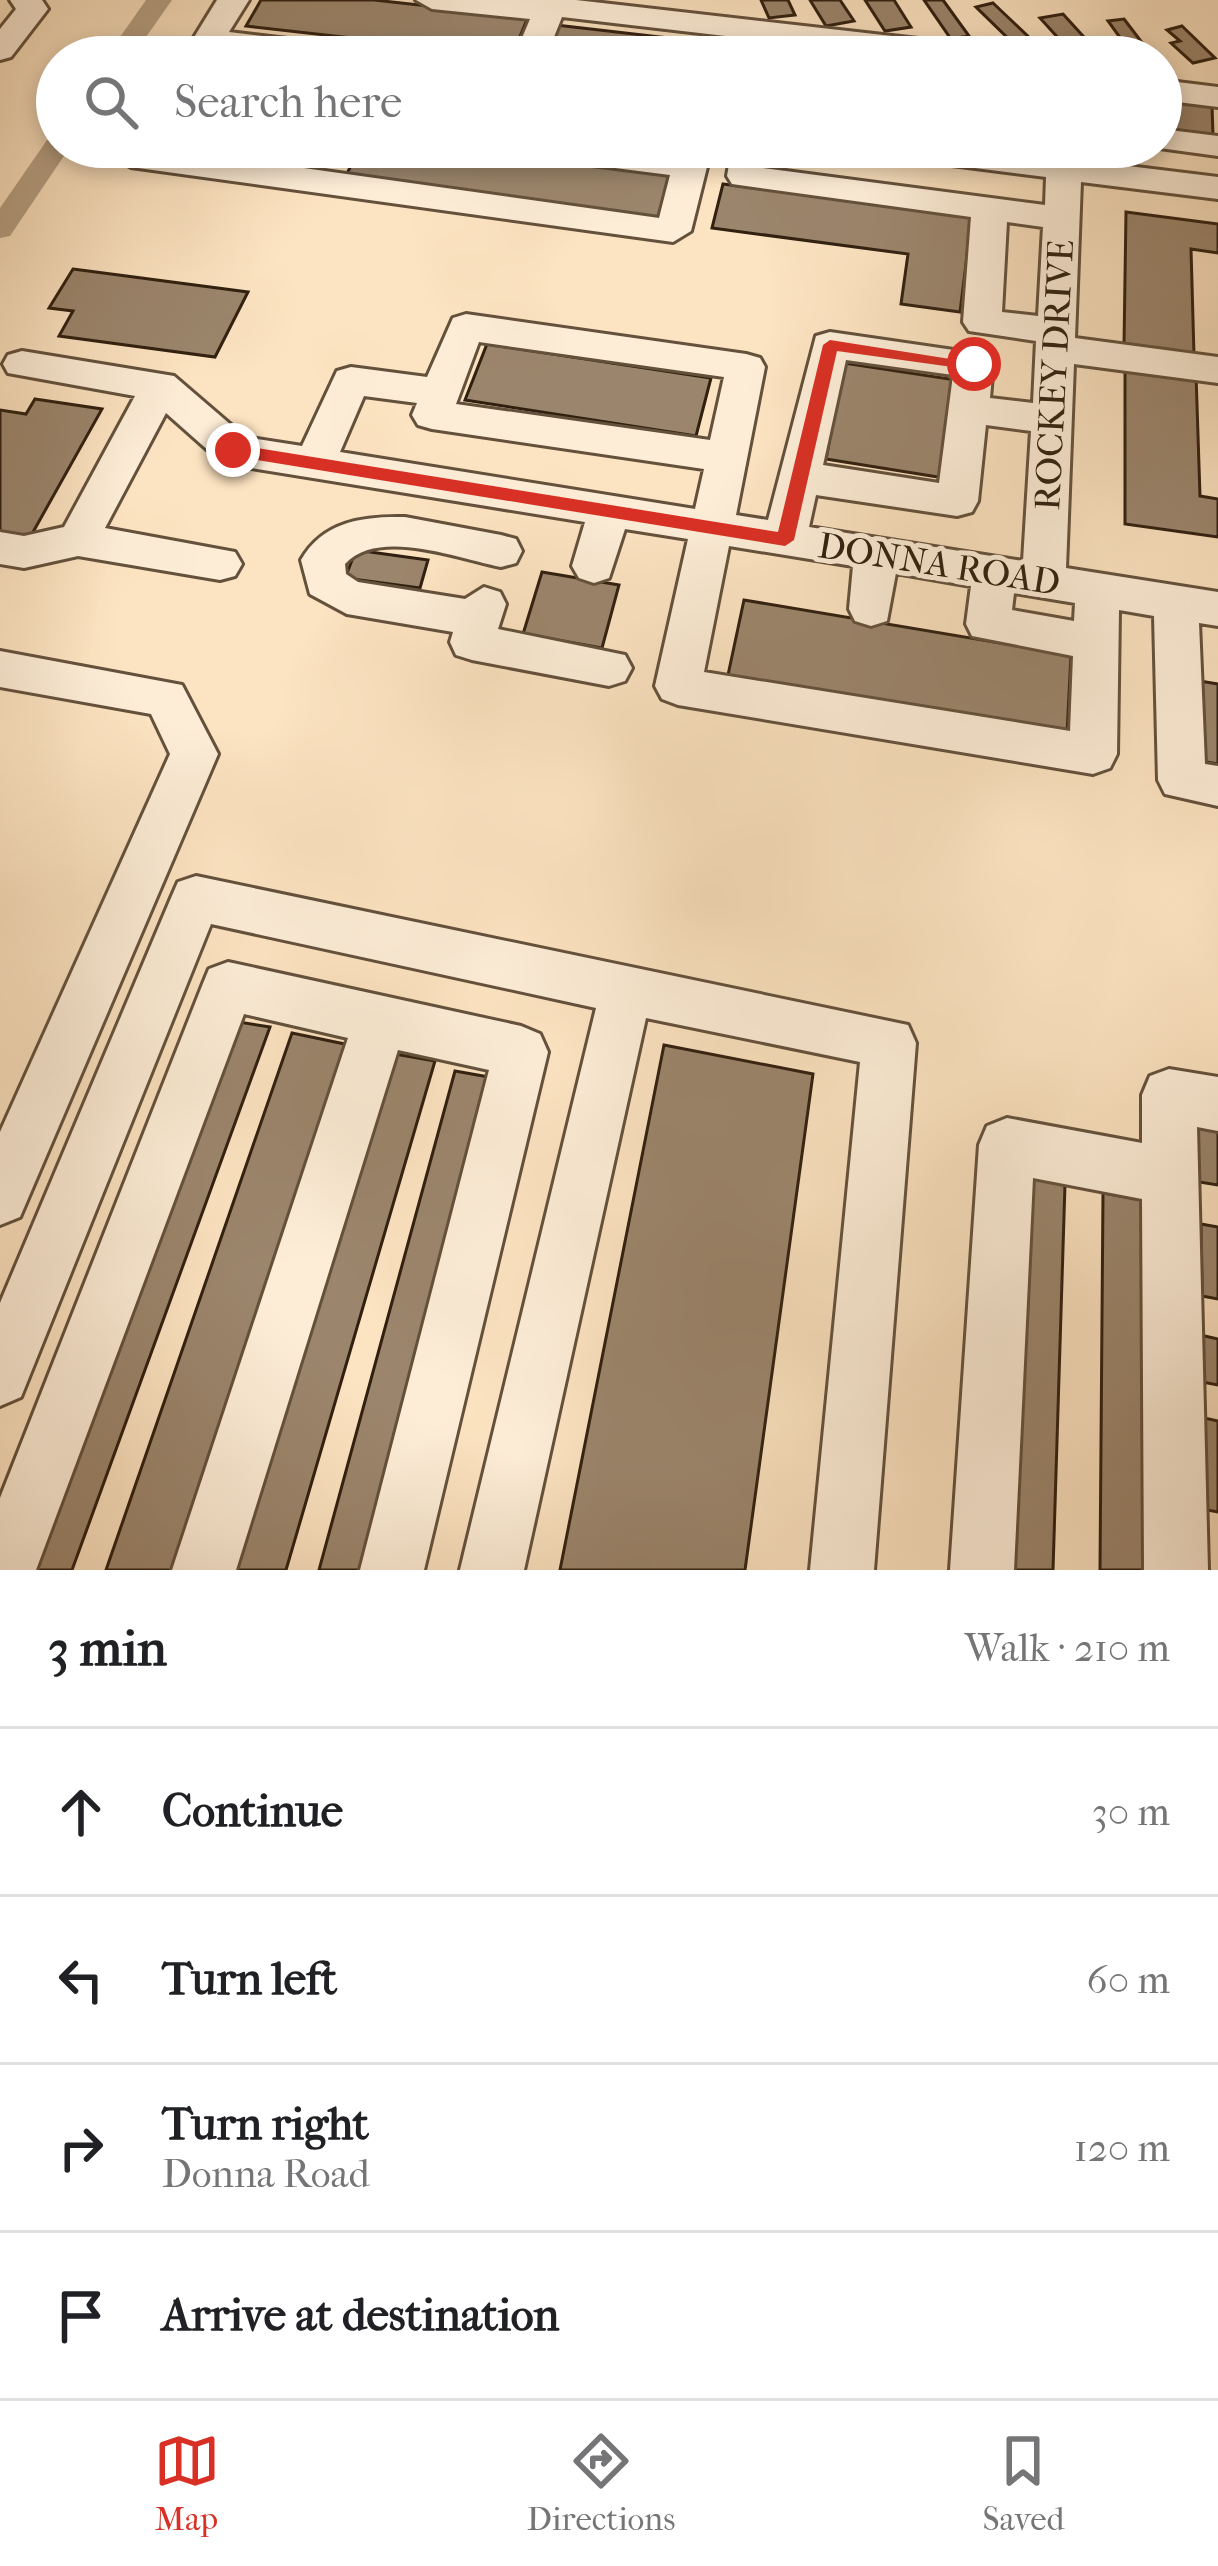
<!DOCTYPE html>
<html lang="en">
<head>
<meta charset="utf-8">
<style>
	:root { --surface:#fff; --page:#f2f2f2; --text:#202124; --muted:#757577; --line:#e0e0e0; --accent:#d93025 }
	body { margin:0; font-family:"IM FELL French Canon",serif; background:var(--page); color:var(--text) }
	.stop { position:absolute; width:36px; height:36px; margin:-27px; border:9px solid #d93025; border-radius:50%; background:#fff }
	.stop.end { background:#d93025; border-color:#fff; box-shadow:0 3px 12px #0008 }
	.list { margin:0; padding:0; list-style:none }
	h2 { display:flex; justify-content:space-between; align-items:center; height:156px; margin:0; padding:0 48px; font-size:51px }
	h2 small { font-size:39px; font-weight:400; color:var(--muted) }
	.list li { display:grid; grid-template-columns:78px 1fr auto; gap:36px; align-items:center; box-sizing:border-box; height:168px; padding:0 48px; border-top:3px solid var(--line) }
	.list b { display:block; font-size:45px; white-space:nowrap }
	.list p { margin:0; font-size:39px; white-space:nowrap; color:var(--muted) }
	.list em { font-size:39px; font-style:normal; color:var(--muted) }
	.icon { flex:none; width:66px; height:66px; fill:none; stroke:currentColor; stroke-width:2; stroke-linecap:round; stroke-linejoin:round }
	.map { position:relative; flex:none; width:1218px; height:1570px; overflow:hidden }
	.search { position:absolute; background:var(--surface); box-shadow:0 6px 18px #0003; left:36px; right:36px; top:36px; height:132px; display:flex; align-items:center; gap:30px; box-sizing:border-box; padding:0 42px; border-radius:66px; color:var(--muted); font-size:45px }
	.sheet { height:828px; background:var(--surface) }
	nav { display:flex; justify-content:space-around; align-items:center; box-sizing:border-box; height:168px; border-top:3px solid var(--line); background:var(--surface); font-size:33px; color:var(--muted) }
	nav a { display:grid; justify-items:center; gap:6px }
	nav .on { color:var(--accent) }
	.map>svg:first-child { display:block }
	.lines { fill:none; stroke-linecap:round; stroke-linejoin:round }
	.canal { fill:#b7a185; fill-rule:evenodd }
	.building { fill:#9b856c; stroke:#312010; stroke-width:3 }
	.minor-casing { stroke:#64513c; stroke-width:6 }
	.minor { fill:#fdedd7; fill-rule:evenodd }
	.route { fill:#d93025 }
	.labels { text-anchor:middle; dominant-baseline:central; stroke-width:10; stroke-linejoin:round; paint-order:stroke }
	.street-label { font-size:36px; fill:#312010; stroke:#fdedd7 }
</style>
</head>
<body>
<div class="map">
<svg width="1218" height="1570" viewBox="0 0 1218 1570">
	<rect width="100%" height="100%" fill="#fce3c1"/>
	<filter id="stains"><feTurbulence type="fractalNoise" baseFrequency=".00167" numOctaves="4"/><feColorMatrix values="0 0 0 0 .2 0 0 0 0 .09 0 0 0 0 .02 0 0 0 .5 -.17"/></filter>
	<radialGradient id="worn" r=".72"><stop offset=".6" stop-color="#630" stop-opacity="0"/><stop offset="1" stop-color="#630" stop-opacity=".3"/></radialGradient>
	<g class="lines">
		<g class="canal">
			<path d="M146,0h26l-40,57h-26z"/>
			<path d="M57,138v9h13l-60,89 -10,2v-30l47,-68z"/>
		</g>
	</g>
	<g class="building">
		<path d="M261,0h113l154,17 -16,39 -266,-30z"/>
		<path d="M761,0h27l7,15 -26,3z"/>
		<path d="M810,0h30l14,21 -28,5z"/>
		<path d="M865,0h29l17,27 -26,4z"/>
		<path d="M924,0h19l26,36 -18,3z"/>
		<path d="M993,3l40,38 -17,5 -40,-39z"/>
		<path d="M1063,14l30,33 -23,4 -30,-33z"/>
		<path d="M1124,19l29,38h-19l-26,-36z"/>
		<path d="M556,25l268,31 -280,1z"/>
		<path d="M1182,26l33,32 -22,5 -22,-20 9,-2 -13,-11z"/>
		<path d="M1161,93l51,12 1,30 -52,-6z"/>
		<path d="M168,147h156l-14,27 -147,-19z"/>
		<path d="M361,147h86l225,29 -13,43 -314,-42z"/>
		<path d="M723,184l249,32 -12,96 -59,-8 7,-50 -196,-26z"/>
		<path d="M1126,212l92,12v29l-27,-4 3,106 -70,-10z"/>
		<path d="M73,269l175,23 -33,65 -156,-21 14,-25 -24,-3z"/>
		<path d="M487,344l224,34 -15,58 -231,-36z"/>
		<path d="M844,363l112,17 -12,98 -118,-19z"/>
		<path d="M1125,365l71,9 4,122 18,3v38l-93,-13z"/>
		<path d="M35,399l67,10 -74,132 -28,-4v-127l26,4z"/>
		<path d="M356,550l72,10 -8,28 -75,-10z"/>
		<path d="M542,572l77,13 -17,63 -79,-14z"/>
		<path d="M744,600l327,55 -4,79 -339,-59z"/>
		<path d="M1194,680l24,4v80l-23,-4z"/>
		<path d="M226,1020l44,7 -198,543h-51z"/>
		<path d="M292,1033l62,13 -168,524h-80z"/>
		<path d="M664,1045l149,29 -68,496h-185z"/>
		<path d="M389,1053l46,8 -149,509h-53z"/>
		<path d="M455,1071l45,8 -129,491h-52z"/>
		<path d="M1191,1124l27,4v57l-25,-4z"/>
		<path d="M1023,1176l42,8 -12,386h-45z"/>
		<path d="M1103,1193l46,8 1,369h-50z"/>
		<path d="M1201,1224l17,3v72l-16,-3z"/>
		<path d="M1196,1334l22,5v46l-21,-4z"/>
		<path d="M1200,1417l18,4v91l-16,-3z"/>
	</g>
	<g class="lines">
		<defs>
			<g id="minor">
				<path d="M10,0h32l6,9 -37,48 -11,3v-31l16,-20z"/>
				<path d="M217,0h32l-20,32 127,15 16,10h-94l-80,-11 -5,-7z"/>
				<path d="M416,0h160l413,47 16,10h-99l-344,-40 -16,40h-32l16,-38 -98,-10z"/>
				<path d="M1161,80l57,7v20l-57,-7z"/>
				<path d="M1161,129l57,7v20l-66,-9h9z"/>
				<path d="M120,147h34l505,71 11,-43 -141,-18 -17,-10c36,0 176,-7 195,20l-16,64 -18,11 -542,-75 -17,-10z"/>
				<path d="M732,147h34l-3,21 282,37 1,-28 -157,-20 -17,-10h101l245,30v22l-137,-17 -6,156 143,19v26l-144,-19 -8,204 152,24v34l-19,-3 6,141 13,2v40l-53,-12 -7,-14 -4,-164 -35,-6 -2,144 -7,14 -17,6 -415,-69 -16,-6 -7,-13 33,-147 -63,-10 -16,49 -15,5 -15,-5 -7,-12 13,-44 -352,-57 -14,-5 -53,-47 -61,115 130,24 7,12 -7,12 -15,4 -142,-24 -54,12 -24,-4v-32l24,4 40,-9 71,-131 -127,-23 -5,-9 5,-9 14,-4 152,25 71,61 57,9 35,-75 14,-4 76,10 26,-59 13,-4 280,40 14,4 5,9 -29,148 32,5 48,-184 14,-4 158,23 5,9 -3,34 43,5 3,-62 -67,-10 -6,-9 8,-105 -239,-33 -5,-8zM1007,222l36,5 -5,89 -36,-4zM479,342l245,35 -14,63 -254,-36zM846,360l107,15 -14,108 -116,-18zM364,396l53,7 -5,12 6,10 14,4 272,40 -9,40 -355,-57zM986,425l45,6 -8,130 -214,-34 7,-32 141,21 15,-4 6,-11zM729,546l124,20 -4,43 6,12 16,5 16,-5 9,-48 75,13 -5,38 6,12 101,20 -3,75 -366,-59zM1014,593l61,10 -1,18 -62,-11z"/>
				<path d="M405,517l96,18 15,4 6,12 -6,12 -15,4c-42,-8 -122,-40 -156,-3l1,10 12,8 107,17 19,-12 16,5 6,12 -8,25 127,26 7,13 -7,13 -16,5 -137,-26 -16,-5 -6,-13 3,-10 -106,-18 -37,-20 -9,-34c22,-39 63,-44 104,-43z"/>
				<path d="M0,651l182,34 36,69 -198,463 -20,8v-93l170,-378 -19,-40 -151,-27z"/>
				<path d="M196,876l712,149 8,18 -42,527h-64l50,-508 -214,-44 -122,552h-64l136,-562 -385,-84 -190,473 -21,9v-103l171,-405 7,-16z"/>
				<path d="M228,962l293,64 19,8 8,18 -124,518h-64l129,-500 -91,-20 -162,520h-64l176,-532 -104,-24 -208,556h-36v-72l202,-512 7,-17z"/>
				<path d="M1169,1069l49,8v54l-21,-4 11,443h-64l-2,-371 -109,-21 -19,392h-64l29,-425 8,-19 20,-8 135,25v-48l8,-19z"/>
			</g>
		</defs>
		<use href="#minor" class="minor-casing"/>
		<use href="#minor" class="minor"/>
	</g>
	<path class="route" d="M830,340l152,24 -8,6 -137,-19 -43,189 -9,6 -552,-90 -8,-6 8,-6 545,88 45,-187z"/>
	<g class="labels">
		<g class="street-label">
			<text transform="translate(1054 375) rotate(-87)">ROCKEY DRIVE</text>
			<text transform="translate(939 564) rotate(9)">DONNA ROAD</text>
		</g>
	</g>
	<rect width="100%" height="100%" filter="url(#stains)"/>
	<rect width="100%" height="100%" fill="url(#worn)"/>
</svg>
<div class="stop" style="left:974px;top:364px"></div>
<div class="stop end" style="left:233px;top:450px"></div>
<div class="search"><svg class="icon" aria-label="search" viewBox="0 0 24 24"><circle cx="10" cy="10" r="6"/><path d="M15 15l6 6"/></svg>Search here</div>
</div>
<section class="sheet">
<h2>3 min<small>Walk · 210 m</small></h2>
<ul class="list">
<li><svg class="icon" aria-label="ahead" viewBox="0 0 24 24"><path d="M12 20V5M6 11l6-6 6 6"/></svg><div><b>Continue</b></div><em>30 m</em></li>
<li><svg class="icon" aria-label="left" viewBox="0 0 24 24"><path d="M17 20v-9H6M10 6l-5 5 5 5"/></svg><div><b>Turn left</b></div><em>60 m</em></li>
<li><svg class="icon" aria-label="right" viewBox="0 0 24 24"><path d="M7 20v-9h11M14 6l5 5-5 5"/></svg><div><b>Turn right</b><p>Donna Road</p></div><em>120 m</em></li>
<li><svg class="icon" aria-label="arrive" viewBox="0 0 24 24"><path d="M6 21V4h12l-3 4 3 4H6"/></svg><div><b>Arrive at destination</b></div></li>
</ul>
</section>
<nav>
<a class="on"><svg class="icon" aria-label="map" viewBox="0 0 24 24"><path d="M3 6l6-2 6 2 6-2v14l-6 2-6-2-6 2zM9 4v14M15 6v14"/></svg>Map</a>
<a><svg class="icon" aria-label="directions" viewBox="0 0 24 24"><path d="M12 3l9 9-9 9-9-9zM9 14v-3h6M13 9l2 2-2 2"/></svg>Directions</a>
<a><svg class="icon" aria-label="saved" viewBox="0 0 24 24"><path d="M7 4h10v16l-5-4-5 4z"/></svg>Saved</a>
</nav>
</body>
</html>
